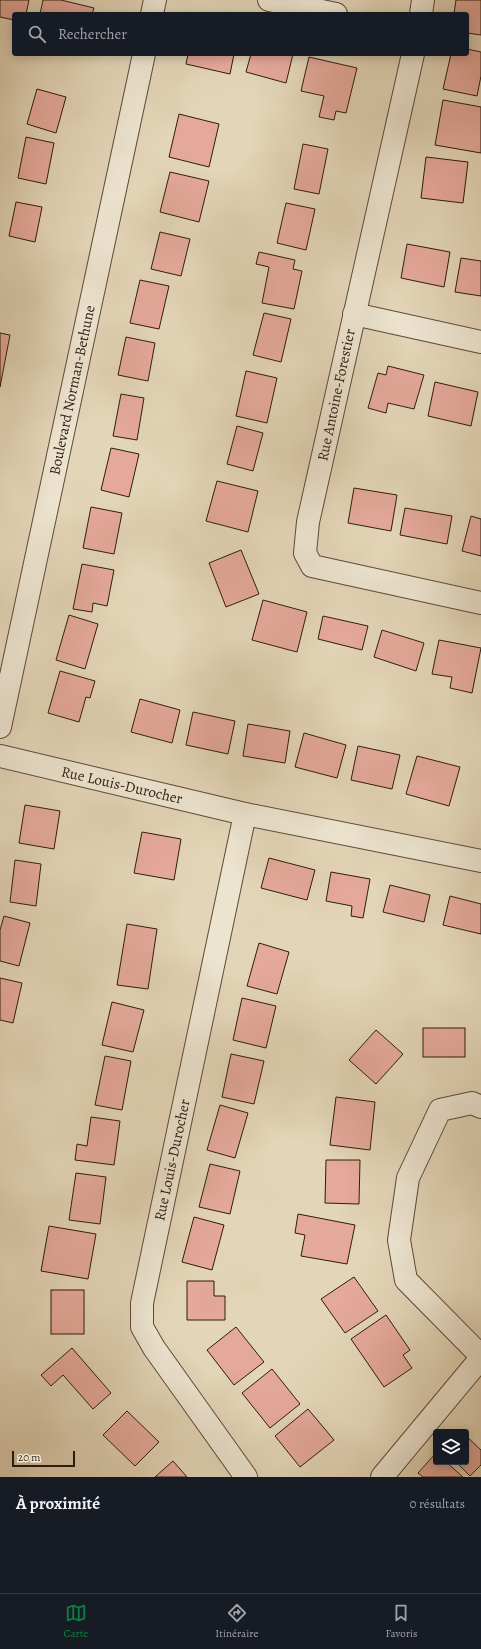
<!DOCTYPE html>
<html lang="fr">
<head>
<meta charset="utf-8">
<style>
	:root { --surface:#171b24; --page:#20242c; --text:#f1f3f6; --muted:#9ea1a6; --line:#363941; --accent:#0b8043 }
	body { margin:0; font-family:Alegreya,serif; background:var(--page); color:var(--text) }
	.controls { position:absolute; right:12px; bottom:12px; display:grid; overflow:hidden; border-radius:4px; box-shadow:0 2px 10px #0003 }
	.controls button { width:36px; height:36px; display:grid; place-items:center; padding:0; border:0; border-bottom:1px solid var(--line); background:var(--surface); color:var(--text); font:20px sans-serif }
	.scale { position:absolute; left:12px; bottom:10px; width:63px; box-sizing:border-box; padding-left:4px; border:2px solid #2e1b11; border-top:0; font-size:11px; line-height:14px; white-space:nowrap; color:#2e1b11; -webkit-text-stroke:3px #ede4d0; paint-order:stroke }
	.list { margin:0; padding:0; list-style:none }
	h2 { display:flex; justify-content:space-between; align-items:center; height:52px; margin:0; padding:0 16px; font-size:17px }
	h2 small { font-size:13px; font-weight:400; color:var(--muted) }
	.icon { flex:none; width:22px; height:22px; fill:none; stroke:currentColor; stroke-width:2; stroke-linecap:round; stroke-linejoin:round }
	.map { position:relative; flex:none; width:481px; height:1477px; overflow:hidden }
	.search { position:absolute; background:var(--surface); box-shadow:0 2px 10px #0003; left:12px; right:12px; top:12px; height:44px; display:flex; align-items:center; gap:10px; box-sizing:border-box; padding:0 14px; border-radius:4px; color:var(--muted); font-size:15px }
	.sheet { height:116px; background:var(--surface) }
	nav { display:flex; justify-content:space-around; align-items:center; box-sizing:border-box; height:56px; border-top:1px solid var(--line); background:var(--surface); font-size:11px; color:var(--muted) }
	nav a { display:grid; justify-items:center; gap:2px }
	nav .on { color:var(--accent) }
	.map>svg:first-child { display:block }
	.building { fill:#e5a99b; stroke:#2e1b11 }
	.lines { fill:none; stroke-linecap:round; stroke-linejoin:round }
	.street-casing { stroke:#5b4a3a; stroke-width:24 }
	.street { stroke:#ede4d0; stroke-width:22 }
	.labels { text-anchor:middle; dominant-baseline:central; stroke-width:3; stroke-linejoin:round; paint-order:stroke }
	.street-label { font-size:15px; fill:#2e1b11; stroke:#ede4d0 }
</style>
</head>
<body>
<div class="map">
<svg width="481" height="1477" viewBox="0 0 481 1477">
	<rect width="100%" height="100%" fill="#e3d5b7"/>
	<filter id="stains"><feTurbulence type="fractalNoise" baseFrequency=".005" numOctaves="4"/><feColorMatrix values="0 0 0 0 .2 0 0 0 0 .09 0 0 0 0 .02 0 0 0 .5 -.17"/></filter>
	<radialGradient id="worn" r=".72"><stop offset=".6" stop-color="#630" stop-opacity="0"/><stop offset="1" stop-color="#630" stop-opacity=".3"/></radialGradient>
	<g class="building">
		<path d="M0,0h29l-3,14h-12v6l-14,-3z"/>
		<path d="M43,0h18l33,8 -2,6h-52z"/>
		<path d="M456,0h25v35l-14,-2v-19h-13z"/>
		<path d="M467,49l14,3v24l-4,20 -34,-7 8,-35h16z"/>
		<path d="M188,54h46l-4,20 -44,-10z"/>
		<path d="M251,54h42l-7,29 -40,-11z"/>
		<path d="M309,57l48,11 -11,45 -10,-2 -2,9 -15,-3 5,-21 -23,-5z"/>
		<path d="M37,89l29,8 -10,36 -29,-9z"/>
		<path d="M443,100l38,7v46l-46,-8z"/>
		<path d="M179,114l40,10 -10,43 -40,-10z"/>
		<path d="M26,137l28,6 -8,41 -28,-6z"/>
		<path d="M303,144l25,5 -9,45 -25,-5z"/>
		<path d="M426,157l42,5 -5,41 -42,-5z"/>
		<path d="M170,172l39,9 -10,41 -39,-10z"/>
		<path d="M16,202l26,5 -7,35 -26,-6z"/>
		<path d="M286,203l29,6 -9,41 -29,-7z"/>
		<path d="M160,232l30,7 -9,37 -30,-7z"/>
		<path d="M407,244l43,8 -6,35 -43,-9z"/>
		<path d="M259,252l36,8 -2,9 9,2 -8,38 -32,-6 7,-36 -13,-3z"/>
		<path d="M461,258l20,3v35l-26,-4z"/>
		<path d="M140,280l29,6 -10,43 -29,-6z"/>
		<path d="M264,313l27,6 -10,43 -28,-7z"/>
		<path d="M0,333l10,2 -10,52z"/>
		<path d="M126,337l29,6 -7,38 -30,-6z"/>
		<path d="M388,366l36,9 -10,34 -26,-6 -2,10 -18,-5 10,-35 8,2z"/>
		<path d="M246,371l31,7 -10,45 -31,-7z"/>
		<path d="M435,382l43,10 -7,34 -43,-10z"/>
		<path d="M121,394l23,4 -7,42 -24,-4z"/>
		<path d="M237,426l26,7 -10,38 -26,-7z"/>
		<path d="M111,448l28,6 -10,43 -28,-7z"/>
		<path d="M217,481l41,10 -10,41 -42,-11z"/>
		<path d="M354,488l43,7 -6,36 -43,-8z"/>
		<path d="M91,507l31,6 -8,41 -31,-6z"/>
		<path d="M405,508l47,8 -5,28 -47,-9z"/>
		<path d="M471,516l10,3v37l-19,-5z"/>
		<path d="M241,550l18,44 -33,13 -17,-44z"/>
		<path d="M82,564l32,6 -7,36 -14,-3 -1,9 -19,-3z"/>
		<path d="M263,600l44,12 -10,40 -45,-12z"/>
		<path d="M69,615l29,9 -13,45 -29,-9z"/>
		<path d="M323,616l45,10 -6,24 -44,-11z"/>
		<path d="M382,630l42,13 -8,28 -42,-14z"/>
		<path d="M439,640l42,8 -9,45 -22,-5 2,-11 -20,-3z"/>
		<path d="M60,671l35,10 -5,17 -4,-1 -7,25 -31,-9z"/>
		<path d="M140,699l40,11 -8,33 -41,-11z"/>
		<path d="M193,712l42,9 -7,33 -42,-9z"/>
		<path d="M248,724l42,7 -5,32 -42,-7z"/>
		<path d="M304,733l42,12 -9,33 -42,-11z"/>
		<path d="M358,746l42,9 -8,34 -41,-9z"/>
		<path d="M417,756l43,11 -11,39 -43,-12z"/>
		<path d="M25,805l35,6 -6,38 -35,-6z"/>
		<path d="M142,832l39,7 -7,41 -40,-7z"/>
		<path d="M269,858l46,12 -8,30 -46,-12z"/>
		<path d="M15,860l26,4 -5,42 -26,-4z"/>
		<path d="M331,872l39,7 -7,39 -12,-2 1,-10 -26,-5z"/>
		<path d="M390,885l40,10 -6,27 -41,-10z"/>
		<path d="M450,896l31,8v30l-38,-9z"/>
		<path d="M4,916l26,7 -11,43 -19,-5v-31z"/>
		<path d="M127,924l30,5 -9,60 -31,-4z"/>
		<path d="M259,943l30,9 -12,42 -30,-8z"/>
		<path d="M0,978l22,5 -9,40 -13,-3z"/>
		<path d="M242,998l34,8 -10,42 -33,-8z"/>
		<path d="M112,1002l32,8 -11,42 -31,-7z"/>
		<rect x="423" y="1028" width="42" height="29"/>
		<path d="M376,1030l27,24 -27,30 -27,-24z"/>
		<path d="M231,1054l33,7 -10,43 -32,-7z"/>
		<path d="M105,1056l26,5 -9,49 -27,-5z"/>
		<path d="M336,1097l39,5 -5,48 -40,-5z"/>
		<path d="M220,1105l28,8 -13,45 -28,-8z"/>
		<path d="M91,1117l29,4 -6,44 -39,-5 2,-16 10,2z"/>
		<path d="M326,1160h34l-1,44 -34,-1z"/>
		<path d="M210,1164l30,7 -10,43 -31,-7z"/>
		<path d="M76,1173l30,4 -6,47 -31,-4z"/>
		<path d="M298,1214l57,11 -8,39 -46,-8 4,-21 -10,-2z"/>
		<path d="M194,1217l30,8 -12,45 -30,-8z"/>
		<path d="M49,1226l47,8 -8,45 -47,-8z"/>
		<path d="M354,1277l24,34 -33,22 -24,-34z"/>
		<path d="M187,1281h27v15h11v24h-38z"/>
		<rect x="51" y="1290" width="33" height="44"/>
		<path d="M386,1315l24,35 -7,5 9,13 -28,19 -33,-48z"/>
		<path d="M236,1327l28,35 -30,23 -27,-35z"/>
		<path d="M72,1348l39,45 -18,16 -30,-34 -12,11 -10,-11z"/>
		<path d="M272,1369l28,35 -30,24 -28,-35z"/>
		<path d="M308,1409l26,31 -34,27 -25,-31z"/>
		<path d="M127,1411l32,31 -24,24 -32,-31z"/>
		<path d="M466,1436l15,14v15l-11,11 -14,-14h10z"/>
		<path d="M436,1453v9h10l17,15h-40l-5,-4z"/>
		<path d="M173,1461l14,16h-32z"/>
	</g>
	<g class="lines">
		<defs>
			<g id="street">
				<path d="M269,0l67,14"/>
				<path d="M152,14l3,-14"/>
				<path d="M421,14l2,-14"/>
				<path d="M413,54l-105,468 -3,31 7,13 169,37"/>
				<path d="M354,314l127,28"/>
				<path d="M0,727l144,-673"/>
				<path d="M0,756l245,58 236,47"/>
				<path d="M245,814l-103,489v24l12,21 92,129"/>
				<path d="M481,1107l-9,-4 -32,7 -32,68 -9,62 7,40 75,76"/>
				<path d="M382,1477l99,-119"/>
			</g>
		</defs>
		<use href="#street" class="street-casing"/>
		<use href="#street" class="street"/>
	</g>
	<g class="labels">
		<g class="street-label">
			<text transform="translate(72 390) rotate(-78)">Boulevard Norman-Bethune</text>
			<text transform="translate(336 395) rotate(-78)">Rue Antoine-Forestier</text>
			<text transform="translate(122 785) rotate(13)">Rue Louis-Durocher</text>
			<text transform="translate(172 1160) rotate(-78)">Rue Louis-Durocher</text>
		</g>
	</g>
	<rect width="100%" height="100%" filter="url(#stains)"/>
	<rect width="100%" height="100%" fill="url(#worn)"/>
</svg>
<div class="controls">
<button><svg class="icon" aria-label="layers" viewBox="0 0 24 24"><path d="M12 4l9 5-9 5-9-5zM3 14l9 5 9-5"/></svg></button>
</div>
<div class="scale">20 m</div>
<div class="search"><svg class="icon" aria-label="search" viewBox="0 0 24 24"><circle cx="10" cy="10" r="6"/><path d="M15 15l6 6"/></svg>Rechercher</div>
</div>
<section class="sheet">
<h2>À proximité<small>0 résultats</small></h2>
<ul class="list">
</ul>
</section>
<nav>
<a class="on"><svg class="icon" aria-label="map" viewBox="0 0 24 24"><path d="M3 6l6-2 6 2 6-2v14l-6 2-6-2-6 2zM9 4v14M15 6v14"/></svg>Carte</a>
<a><svg class="icon" aria-label="directions" viewBox="0 0 24 24"><path d="M12 3l9 9-9 9-9-9zM9 14v-3h6M13 9l2 2-2 2"/></svg>Itinéraire</a>
<a><svg class="icon" aria-label="saved" viewBox="0 0 24 24"><path d="M7 4h10v16l-5-4-5 4z"/></svg>Favoris</a>
</nav>
</body>
</html>
